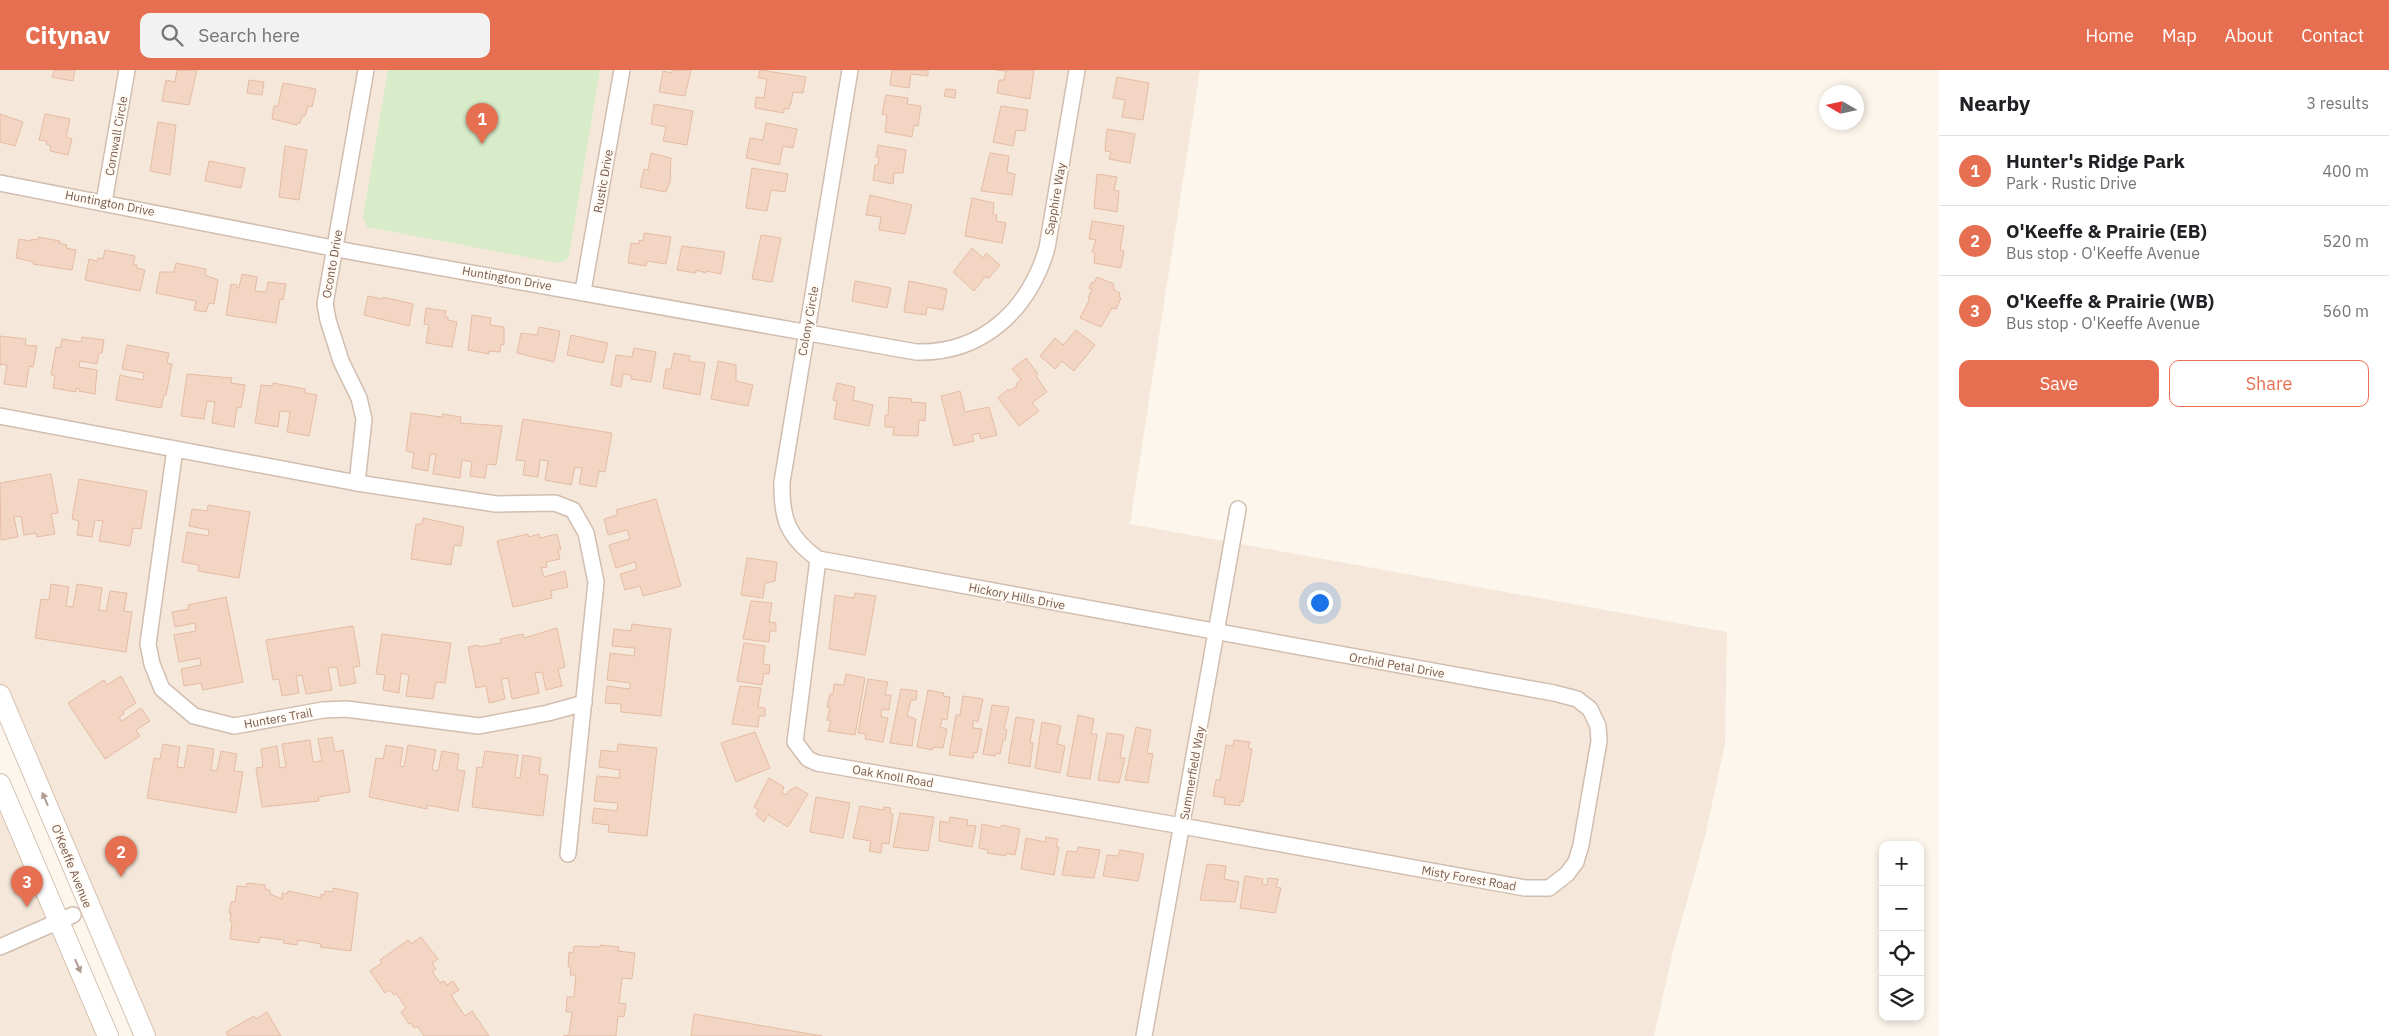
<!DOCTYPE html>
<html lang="en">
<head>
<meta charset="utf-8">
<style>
	:root { --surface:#fff; --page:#f2f2f2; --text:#202124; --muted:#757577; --line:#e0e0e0; --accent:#e76f51 }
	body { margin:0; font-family:"IBM Plex Sans",sans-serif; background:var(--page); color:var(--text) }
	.controls { position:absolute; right:15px; bottom:15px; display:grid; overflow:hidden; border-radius:10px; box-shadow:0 2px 8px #0003 }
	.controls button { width:45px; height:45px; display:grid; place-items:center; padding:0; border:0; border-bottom:1px solid var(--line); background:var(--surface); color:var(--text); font:25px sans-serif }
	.compass { position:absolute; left:1819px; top:15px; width:45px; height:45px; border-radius:50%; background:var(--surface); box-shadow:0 2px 8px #0003; rotate:279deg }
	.you { position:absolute; left:1319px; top:532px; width:18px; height:18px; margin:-12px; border:4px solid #fff; border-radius:50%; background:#1a73e8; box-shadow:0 0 0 8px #1a73e833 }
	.badge { display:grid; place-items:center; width:32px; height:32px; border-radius:50%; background:var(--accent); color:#fff; font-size:16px; font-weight:700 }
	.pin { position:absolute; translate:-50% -41px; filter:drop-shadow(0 1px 2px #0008) }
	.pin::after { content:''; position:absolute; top:26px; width:18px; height:15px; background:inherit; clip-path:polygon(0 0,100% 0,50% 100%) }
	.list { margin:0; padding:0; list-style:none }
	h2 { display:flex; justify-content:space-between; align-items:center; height:65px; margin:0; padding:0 20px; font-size:21px }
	h2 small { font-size:16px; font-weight:400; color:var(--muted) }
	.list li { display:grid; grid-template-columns:32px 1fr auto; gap:15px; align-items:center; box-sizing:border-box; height:70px; padding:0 20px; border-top:1px solid var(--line) }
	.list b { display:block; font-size:19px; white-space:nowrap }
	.list p { margin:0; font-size:16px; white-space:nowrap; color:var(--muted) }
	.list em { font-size:16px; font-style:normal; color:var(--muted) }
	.actions { display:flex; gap:10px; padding:15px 20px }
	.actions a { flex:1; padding:11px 0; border:1px solid var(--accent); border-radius:10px; text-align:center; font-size:18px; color:var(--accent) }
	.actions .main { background:var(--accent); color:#fff }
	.icon { flex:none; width:28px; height:28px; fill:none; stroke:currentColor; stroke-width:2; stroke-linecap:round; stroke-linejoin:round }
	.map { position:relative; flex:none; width:1939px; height:966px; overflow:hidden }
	header { display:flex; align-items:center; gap:30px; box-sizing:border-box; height:70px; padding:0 25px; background:var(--accent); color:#fff }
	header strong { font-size:24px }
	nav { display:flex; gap:28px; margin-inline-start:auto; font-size:18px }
	.search { width:350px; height:45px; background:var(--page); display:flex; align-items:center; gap:12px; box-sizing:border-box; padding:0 18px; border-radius:10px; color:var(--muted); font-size:19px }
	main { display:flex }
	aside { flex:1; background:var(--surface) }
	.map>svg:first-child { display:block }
	.residential { fill:#f5e8da }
	.green { fill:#d8ecc9 }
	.building { fill:#f3d5c3; stroke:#e6bba3 }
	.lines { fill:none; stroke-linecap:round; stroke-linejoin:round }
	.street-casing { stroke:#d1beb0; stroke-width:18 }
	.secondary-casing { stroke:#d6c0b0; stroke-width:22 }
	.street { stroke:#fff; stroke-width:15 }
	.secondary { stroke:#fff; stroke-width:20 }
	.oneway { fill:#af9d94 }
	.labels { text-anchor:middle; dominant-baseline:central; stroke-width:4; stroke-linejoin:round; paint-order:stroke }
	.street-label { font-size:12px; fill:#7a5c4d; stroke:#fffaf3 }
</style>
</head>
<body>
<header>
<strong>Citynav</strong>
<div class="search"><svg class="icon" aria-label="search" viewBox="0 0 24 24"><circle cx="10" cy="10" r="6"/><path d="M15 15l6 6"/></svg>Search here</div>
<nav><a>Home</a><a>Map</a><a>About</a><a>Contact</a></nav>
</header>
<main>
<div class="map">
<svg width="1939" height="966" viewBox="0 0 1939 966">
	<rect width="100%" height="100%" fill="#fdf6ec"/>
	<g class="residential">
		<path d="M0,0h1200l-70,454 597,108 -2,111 -19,90 -33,118 -19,85h-1509l-145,-341z"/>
		<path d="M0,714l108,252h-108z"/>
	</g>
	<path class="green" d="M388,0h212l-31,186 -4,5 -7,2 -191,-36 -4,-10z"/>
	<g class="building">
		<path d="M54,0h21l-2,11 -21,-4z"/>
		<path d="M177,0h20l-8,35 -27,-4 4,-21 9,2z"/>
		<path d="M672,0h19l-6,26 -26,-4 4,-21 9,2z"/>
		<path d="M760,0l46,7 -3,16 -10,-1 -2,12h-1l-1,5 -5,-1v5l-29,-5 1,-11 8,1 3,-19 -9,-1z"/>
		<path d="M892,0h36v6l-17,-2 -2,14 -19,-3z"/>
		<path d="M996,0h38l-4,29 -33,-6 2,-13h5l2,-9z"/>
		<path d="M1117,7l32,6 -6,37 -21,-3 3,-17 -12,-2z"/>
		<path d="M249,10l15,2 -2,13 -15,-2z"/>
		<path d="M283,13l33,6 -4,18 -4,-1 -3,10h-3l-2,7h-3v2l-25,-6 2,-13h4z"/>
		<path d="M946,19l10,1 -1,8 -11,-2z"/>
		<path d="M886,25l22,3 -1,6 14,2 -3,20 -4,-1 -2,12 -27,-5 2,-17 -5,-1z"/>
		<path d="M654,34l39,7 -6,34 -24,-4 3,-14 -15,-3z"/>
		<path d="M1001,36l27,4 -3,21 -9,-1 -3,16 -20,-4z"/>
		<path d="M0,44l23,8 -8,24 -15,-4z"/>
		<path d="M45,44l25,5 -4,18 6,2 -4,16 -18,-4 1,-5 -5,-2 1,-3 -8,-1z"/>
		<path d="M158,52l18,3 -6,50 -20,-4z"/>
		<path d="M766,53l31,6 -4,19 -10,-2 -4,19 -33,-7 4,-20 13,2z"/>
		<path d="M1107,59l28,5 -5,29 -21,-4 2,-7 -6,-1z"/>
		<path d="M878,75l28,5 -3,23h-9l-1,11 -20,-4 2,-15h3l1,-8h-3z"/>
		<path d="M285,76l22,4 -8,50 -20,-3z"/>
		<path d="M651,83l20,5 -1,24 -4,10 -26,-5 4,-18 4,1z"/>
		<path d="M990,83l19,3 -2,16 8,2 -3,21 -31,-4z"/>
		<path d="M209,91l36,7 -4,20 -36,-7z"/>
		<path d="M752,98l36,6 -3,18 -14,-2 -4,21 -21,-3z"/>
		<path d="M1097,104l20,3 -3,13 5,1 -2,21 -23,-4z"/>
		<path d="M870,125l42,10 -7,29 -26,-4 2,-13 -15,-2z"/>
		<path d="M972,128l22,5 -1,11 4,1 -1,6 10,2 -4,20 -37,-7z"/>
		<path d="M1092,151l32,5 -4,24 4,1 -3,17 -27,-5 1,-10 -3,-1 4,-12 -7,-1z"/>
		<path d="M644,163l27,4 -5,27 -19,-3 -1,5 -18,-3 3,-20 8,1v-4l4,1z"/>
		<path d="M761,165l20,3 -9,44 -20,-3z"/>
		<path d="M38,167l22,4 -1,2 8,2 -1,3 10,2 -4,20 -39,-6 1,-2 -18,-4 3,-19 12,2v-2l7,1z"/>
		<path d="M682,176l43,6 -4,22 -15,-3v2l-10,-3v3l-19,-3z"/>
		<path d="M972,178l11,10 3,-5 14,12 -12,14 -2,-3 -12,15 -21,-19z"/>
		<path d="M105,180l30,6 -2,9h4v3l8,2 -5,21 -55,-11 4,-21 8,2 1,-3 5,1z"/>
		<path d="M176,193l30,6 -1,6 13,5 -4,24 -5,-1 -3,9 -12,-2 2,-9 -40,-8 4,-21h14z"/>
		<path d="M242,204l15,3 -2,14 11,1 2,-10 18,2 -3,16 -3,-1 -4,24 -50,-8 5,-31 6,1v3h2z"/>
		<path d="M1097,207l17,7 -1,5 7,4 -1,4 2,1 -5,11 -4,-1 -11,19 -21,-9 10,-19 -2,-1 4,-9 -3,-1 3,-6 2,1z"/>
		<path d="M855,211l36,7 -4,20 -35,-7z"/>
		<path d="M909,211l38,8 -4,21 -16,-3 -1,8 -22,-3z"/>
		<path d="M368,226l14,3 1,-2 30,7 -4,22 -45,-11z"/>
		<path d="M426,238l20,3 -1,6h3v3l9,2 -5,25 -26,-4 3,-18 -5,-1z"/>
		<path d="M472,245l19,3 -1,7 14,2v18l-3,-1 -1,8 -11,-1v3l-21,-4z"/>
		<path d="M539,257l21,4 -6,31 -37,-9 4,-20 16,2z"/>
		<path d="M1076,260l19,15 -21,26 -12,-10 -7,8 -15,-13 15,-18 8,7z"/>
		<path d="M571,265l37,8 -5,20 -36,-8z"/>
		<path d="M0,266l26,3 -1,6 12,1 -4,21 -4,-1 -3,21 -22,-3 3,-19 -7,-1v2z"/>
		<path d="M82,267l22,3 -2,13h-3l-2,11 -17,-3 -1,6 18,3 -2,24 -16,-3v-2l-3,-1v4l-23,-4 2,-12 -4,-1 5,-28 4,1 2,-9 19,3z"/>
		<path d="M127,275l42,8 -2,10 5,1 -6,31h-2l-3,13 -45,-8 4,-25 23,5 1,-7 -22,-4z"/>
		<path d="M634,278l22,4 -5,30 -20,-3v-4l-8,-1 -2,13 -10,-2 5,-30 16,2z"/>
		<path d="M674,283l16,3 -1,5 16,2 -5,32 -37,-7 3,-19h5z"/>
		<path d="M1026,288l12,16 -2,2 11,16 -15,11 7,8 -20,15 -21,-28 10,-9 1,2 8,-5 -1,-2 5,-4 -9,-11z"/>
		<path d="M718,291l18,4v16l17,4 -5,21 -37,-7z"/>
		<path d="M187,304l45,4 -1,5 14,2 -4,23 -4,-1 -3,20 -22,-4 3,-21 -8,-1 -3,18 -23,-3z"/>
		<path d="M273,313l32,6v4l12,2 -8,41 -22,-4 3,-20 -10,-1 -2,16 -23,-4 6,-38 12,1z"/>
		<path d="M837,313l18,4 -2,13 20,5 -4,21 -35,-7 3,-18 -4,-1z"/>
		<path d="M960,321l5,21 24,-5 8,28 -16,4 -2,-6 -7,2 2,6 -20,5 -13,-50z"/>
		<path d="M889,327l23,2 -1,3 15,1 -1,18 -6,-1 -1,16 -25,-1 1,-8h-9v-12h3z"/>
		<path d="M411,343l31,4 1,-3 18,3 -1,6 42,3 -6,39 -9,-1 -2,14 -15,-2 2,-14 -10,-2 -2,18 -27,-4 3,-20h-6l-2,17 -16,-3 2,-15 -8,-2z"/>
		<path d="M523,349l89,14 -7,39 -6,-1 -3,16 -17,-3 3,-16 -7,-1 -4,18 -26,-5 3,-19 -8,-1 -2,17 -15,-2 2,-14 -9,-1z"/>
		<path d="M51,404l7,39 -7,1 4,20 -18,3 -1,-4 -12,2 -3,-19 -7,1 4,20 -17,3 -1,-57z"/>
		<path d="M79,409l68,12 -6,38 -8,-1 -3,18 -31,-5 4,-20 -8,-1 -3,17 -15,-2 2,-14 -7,-2z"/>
		<path d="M656,429l25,87 -38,10 -3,-10 -15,4 -5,-16 17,-5 -2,-7 -19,6 -7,-23 21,-6 -3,-9 -19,5 -4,-16 14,-4 -2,-5z"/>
		<path d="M208,435l42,7 -11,66 -41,-7 1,-6 -17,-3 5,-30 21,4 1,-6 -20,-4 3,-17 15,2z"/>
		<path d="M423,448l41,9 -3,19 -7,-1 -3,20 -40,-6 5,-35h6z"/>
		<path d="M528,464l1,3 10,-3 1,4 17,-4 4,16h-3l2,9 -14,3 1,5 -6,1 3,9 21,-6 3,16 -17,4 1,7 -39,9 -16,-66z"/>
		<path d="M747,488l30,4 -2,19 -10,2 -2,15 -22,-3z"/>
		<path d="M51,514l18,3 -3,19 7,1 4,-23 25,4 -3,22 7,1 4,-20 17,2 -3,18 8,1 -6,40 -91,-14 6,-39 8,1z"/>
		<path d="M855,523l21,3 -11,59 -36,-6 6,-54 19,3z"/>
		<path d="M226,527l17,85 -40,8 -2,-7 -17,3 -3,-17 20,-4 -1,-7 -21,4 -5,-27 22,-4 -1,-8 -20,4 -3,-15 17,-3 -1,-4z"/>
		<path d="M751,531l21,2 -3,19 7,1v8h-6l-1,11 -26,-3z"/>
		<path d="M632,554l39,5 -10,87 -40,-4v-8l-16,-1 2,-17 23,3v-6l-23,-3 3,-27 24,3 1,-8 -23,-2 2,-17 17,2z"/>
		<path d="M353,556l7,40 -7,1 3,16 -16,3 -3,-19 -9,1 4,22 -26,4 -4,-19 -6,1 3,17 -17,3 -3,-17 -6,1 -7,-40z"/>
		<path d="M557,558l8,39 -7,2 4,17 -16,4 -4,-18 -7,1 4,20 -27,6 -4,-21 -7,1 4,20 -16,4 -3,-17 -10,2 -8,-41 10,-2 1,2 22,-4 -1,-4 23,-5 1,4z"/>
		<path d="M382,564l69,9 -6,40 -9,-1 -3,17 -27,-3 3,-21 -8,-2 -2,20 -16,-3 2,-15 -9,-1z"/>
		<path d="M744,573l21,3 -2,18 7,1 -1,9 -5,-1 -2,12 -25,-4z"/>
		<path d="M846,604l19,4 -10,57 -27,-4 3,-10 -4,-1 3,-13h-3l3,-13h3l1,-10 10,1z"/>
		<path d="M121,606l15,27 -13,8 1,3 -5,3 3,4 19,-13 9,13 -14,9 4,6 -35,23 -37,-56 36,-23 3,5z"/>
		<path d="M868,609l20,3 -3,13h6l-2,15 -7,-1 -1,8 7,1 -5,24 -18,-3 1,-5 -8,-1z"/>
		<path d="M740,616l21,2 -3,19 7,1v8h-6l-1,11 -26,-3z"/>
		<path d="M901,619l16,2 -1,9h-5l-4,16 9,3 -4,27 -22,-3z"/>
		<path d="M928,620l16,3 -1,3 7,1 -3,23 -5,-1 -2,8 7,2 -4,19 -10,-1 -1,3 -15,-3z"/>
		<path d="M963,626l20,3 -5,23 -5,-2v8l9,1 -5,24 -3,-1 -1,6 -24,-3 7,-40h4z"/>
		<path d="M992,635l17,2 -5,22 3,1 -2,10h-2l-3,14 -4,-1 -1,3 -12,-2z"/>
		<path d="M1078,645l16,4 -3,15h6l-7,45 -23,-3z"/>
		<path d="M1016,647l18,3 -4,23h3l-3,24 -22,-4z"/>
		<path d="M1042,652l19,4 -4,18 8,2 -5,27 -25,-5z"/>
		<path d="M1136,657l15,3 -4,23 6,1 -5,29 -23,-3z"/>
		<path d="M755,662l15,36 -34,14 -15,-39z"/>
		<path d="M1107,663l17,2 -4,23h5l-6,25 -21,-3z"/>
		<path d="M332,667l3,15 8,-2 7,42 -32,5 1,4 -57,6 -6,-39 7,-1 -2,-18 16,-3 3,22 6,-1 -4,-23 28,-4 3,22 9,-1 -4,-22z"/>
		<path d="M1234,670l16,2 -2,6 4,1 -9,53 -3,-1v5l-16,-2 1,-6 -12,-2 3,-16h4l6,-35 7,1z"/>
		<path d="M163,674l17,3 -3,20 7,1 4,-23 26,4 -3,21 6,1 4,-20 16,3 -3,17 9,1 -7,41 -89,-15 7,-40 6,1z"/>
		<path d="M618,674l39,4 -10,88 -39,-4 1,-7 -17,-2 2,-15 23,3 1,-8 -24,-2 3,-25 22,2 1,-8 -21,-3 2,-17 16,2z"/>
		<path d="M386,675l17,3 -3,18 4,1 4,-22 28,5 -4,20 6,1 4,-20 17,3 -2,16 8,1 -7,40 -31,-6v4l-58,-12 7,-39 7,1z"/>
		<path d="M485,681l33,4 -3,22 5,1 3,-23 18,3 -2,16 9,1 -5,41 -71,-9 5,-40 5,1z"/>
		<path d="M769,708l15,9 -2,6 4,2 4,-5 6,-3 12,7 -20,33 -20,-12 -4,7 -8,-7 3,-5 -5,-3z"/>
		<path d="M816,727l34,6 -7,35 -33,-6z"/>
		<path d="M860,736l23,4 1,-3 7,1 -1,5 3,1 -4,30 -7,-1 -1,10 -12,-2 2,-10 -18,-3z"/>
		<path d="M900,743l34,4 -6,34 -35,-4z"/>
		<path d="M950,747l18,3 -1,5 9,1 -4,21 -33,-6 1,-20 9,2z"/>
		<path d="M982,754l18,4 2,-3 18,4 -5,26 -9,-2v3l-19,-3 1,-3 -9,-2z"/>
		<path d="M1046,767l12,2 -2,8h3l-5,28 -33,-6 5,-31 19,4z"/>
		<path d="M1078,777l22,3 -6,28 -32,-3 5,-24 10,1z"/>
		<path d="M1120,780l24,4 -6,27 -35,-5 4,-21 11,1z"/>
		<path d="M1207,794l19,2 -2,13 15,3 -4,20 -35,-2z"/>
		<path d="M1245,806l18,3 -1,5 5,1 1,-7 10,1 -2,8 5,1 -6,25 -35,-5z"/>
		<path d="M247,813l18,2v4l5,1v4l12,5v-6l5,1 1,-3 33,7v-4l4,1v-4l8,1v-4l25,5 -7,58 -31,-4 1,-3 -23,-4 -1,5 -14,-2 1,-3 -24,-3 -1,6 -29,-4 2,-17 -2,-1 1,-8h-2l2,-11h4l2,-16 9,1z"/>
		<path d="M421,867l17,22 -6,4 4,6 -4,2 8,12 4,-2 3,4 6,-4 6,9 -8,5 14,21 7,-5 17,25h-65l-7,-10 -3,2 -3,-5 -2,1 -8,-12 5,-4 -10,-15 -2,2 -4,-5 -5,3 -15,-22 12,-8 -2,-3 28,-20 3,4z"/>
		<path d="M600,875l19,2 -1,4 17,2 -3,26 -10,-1 -3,25 7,1 -2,13 -6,-1 -2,20h-53l6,-1 3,-23h-6l1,-15h7l2,-22h-6l1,-8h-3l1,-15 4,1 1,-7 26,1z"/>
		<path d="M267,942l14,24h-53l-2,-4 28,-16 2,3z"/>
		<path d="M694,944l128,22h-131z"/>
	</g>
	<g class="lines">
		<defs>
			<g id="street">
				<path d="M0,113l353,69 563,100c66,2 113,-42 131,-104l30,-178"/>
				<path d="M104,132l23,-132"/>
				<path d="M583,221l39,-221"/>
				<path d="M0,346l357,67 139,21 59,-1 18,7 13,23 10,49 -28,272"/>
				<path d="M175,379l-27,195 4,20 10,25 32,27 40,10 89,-16 23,-1 133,17 69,-13 36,-10"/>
				<path d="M357,413l7,-64 -5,-21 -18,-37 -13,-41 -3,-16 41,-234"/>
				<path d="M818,489l-23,183 13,17 9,4 365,63 343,62h24l18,-14 9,-12 5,-17 18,-104 -1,-15 -8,-17 -13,-10 -23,-6 -736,-134c-30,-22 -37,-40 -36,-77l68,-412"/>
				<path d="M0,877l73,-32"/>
				<path d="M1144,966l94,-527"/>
			</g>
			<g id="secondary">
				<path d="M0,625l145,341"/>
				<path d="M0,714l108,252"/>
			</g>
		</defs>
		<use href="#street" class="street-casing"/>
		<use href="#secondary" class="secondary-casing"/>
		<use href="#street" class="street"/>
		<use href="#secondary" class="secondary"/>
	</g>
	<defs><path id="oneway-solid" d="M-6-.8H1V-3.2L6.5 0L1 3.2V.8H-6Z" transform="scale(1.25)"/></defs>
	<g class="oneway">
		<use href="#oneway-solid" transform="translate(45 729) rotate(-113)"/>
		<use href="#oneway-solid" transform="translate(78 896) rotate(67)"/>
	</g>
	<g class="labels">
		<g class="street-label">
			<text transform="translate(116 66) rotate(-80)">Cornwall Circle</text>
			<text transform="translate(603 111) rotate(-80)">Rustic Drive</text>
			<text transform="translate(1055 129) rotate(-80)">Sapphire Way</text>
			<text transform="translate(110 133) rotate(11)">Huntington Drive</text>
			<text transform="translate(332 194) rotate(-80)">Oconto Drive</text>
			<text transform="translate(507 208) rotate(10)">Huntington Drive</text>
			<text transform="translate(808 251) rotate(-80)">Colony Circle</text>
			<text transform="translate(1017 526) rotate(11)">Hickory Hills Drive</text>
			<text transform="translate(1397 595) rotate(10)">Orchid Petal Drive</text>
			<text transform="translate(278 648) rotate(-10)">Hunters Trail</text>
			<text transform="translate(1192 703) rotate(-80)">Summerfield Way</text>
			<text transform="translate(893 706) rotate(10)">Oak Knoll Road</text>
			<text transform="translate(72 796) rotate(68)">O'Keeffe Avenue</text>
			<text transform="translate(1469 808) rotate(10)">Misty Forest Road</text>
		</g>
	</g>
</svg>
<div class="controls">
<button>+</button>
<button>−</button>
<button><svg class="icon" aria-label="locate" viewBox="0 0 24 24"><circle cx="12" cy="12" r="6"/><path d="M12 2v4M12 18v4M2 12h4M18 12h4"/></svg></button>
<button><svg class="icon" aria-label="layers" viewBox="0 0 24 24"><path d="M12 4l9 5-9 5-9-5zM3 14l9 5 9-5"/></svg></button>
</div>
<svg class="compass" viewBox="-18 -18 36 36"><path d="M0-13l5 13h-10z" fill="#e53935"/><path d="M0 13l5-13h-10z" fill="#757577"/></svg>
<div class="you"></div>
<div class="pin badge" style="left:482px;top:74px">1</div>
<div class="pin badge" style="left:121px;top:807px">2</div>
<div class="pin badge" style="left:27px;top:837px">3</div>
</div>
<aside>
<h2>Nearby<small>3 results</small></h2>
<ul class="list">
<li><span class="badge">1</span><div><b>Hunter's Ridge Park</b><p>Park · Rustic Drive</p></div><em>400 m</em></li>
<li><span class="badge">2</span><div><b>O'Keeffe &amp; Prairie (EB)</b><p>Bus stop · O'Keeffe Avenue</p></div><em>520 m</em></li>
<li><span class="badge">3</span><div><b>O'Keeffe &amp; Prairie (WB)</b><p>Bus stop · O'Keeffe Avenue</p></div><em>560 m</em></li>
</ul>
<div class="actions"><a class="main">Save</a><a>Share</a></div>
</aside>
</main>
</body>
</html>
